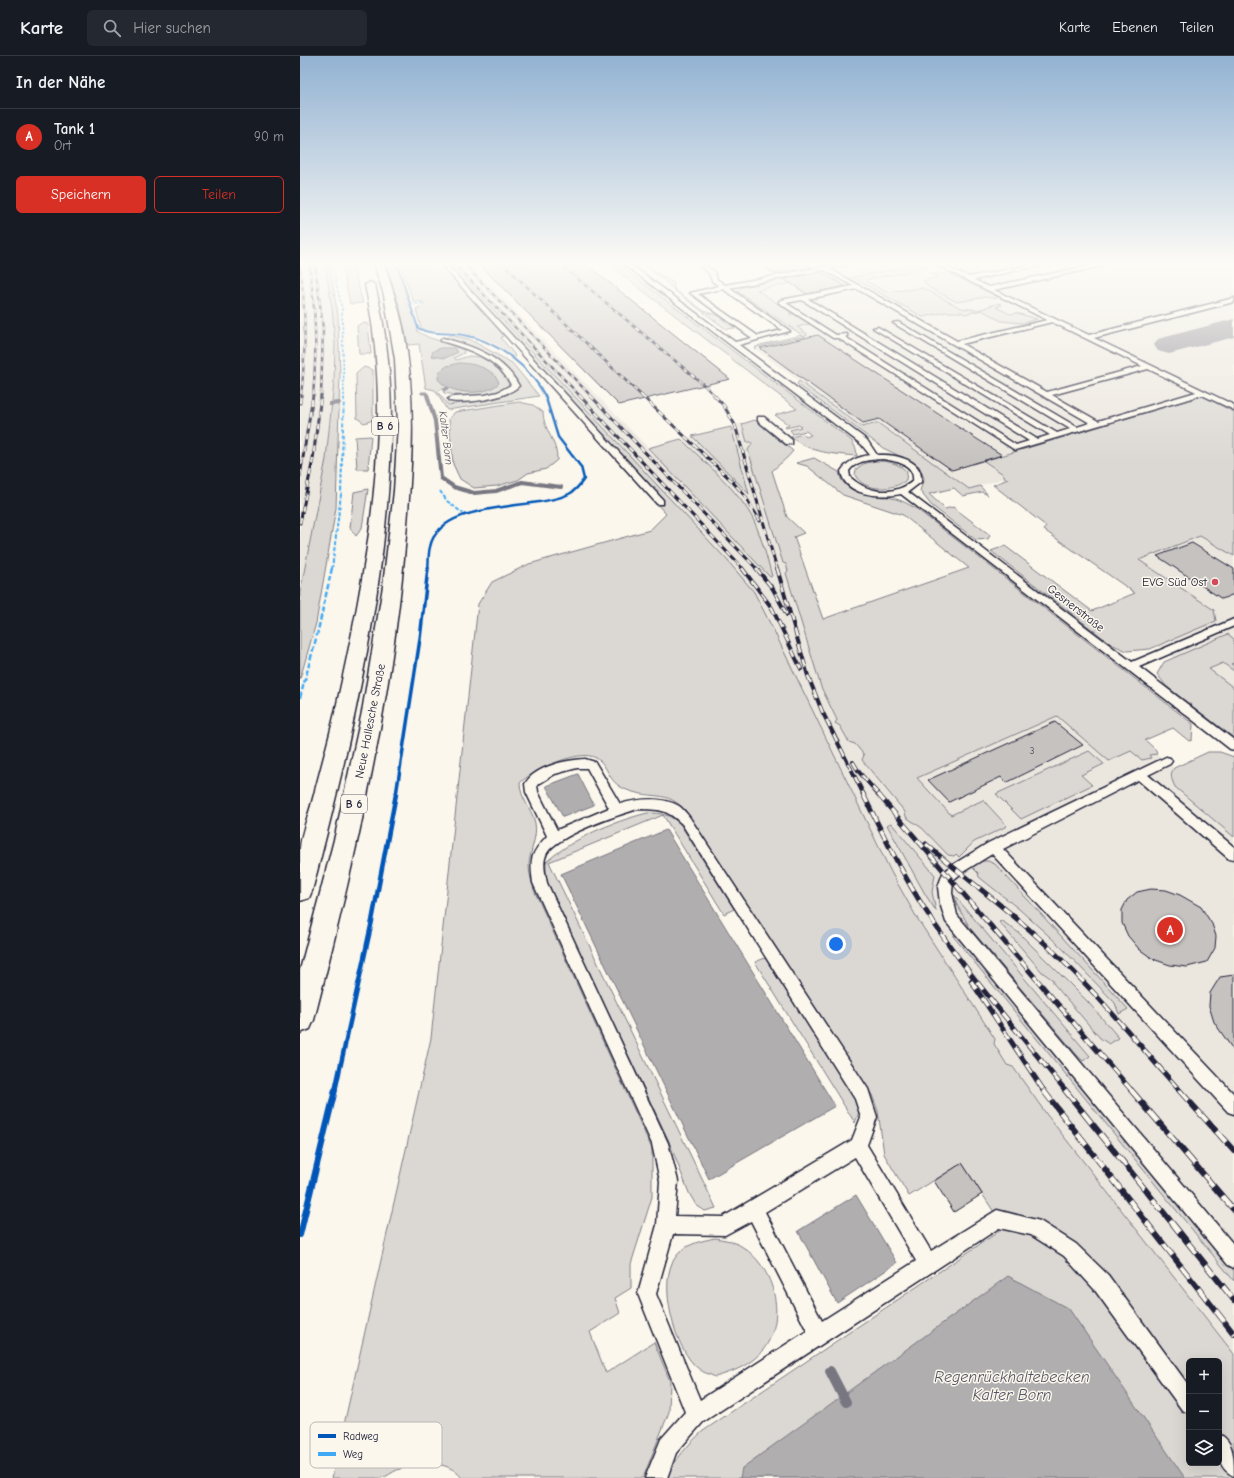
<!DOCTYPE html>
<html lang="de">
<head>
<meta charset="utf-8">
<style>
	:root { --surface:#171b24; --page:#242831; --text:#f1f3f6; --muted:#9ea1a6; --line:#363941; --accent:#d93025 }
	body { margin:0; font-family:"Comic Neue",sans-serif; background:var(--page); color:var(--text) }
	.controls { position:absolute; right:12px; bottom:12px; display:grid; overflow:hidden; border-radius:6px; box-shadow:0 4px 16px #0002 }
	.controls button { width:36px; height:36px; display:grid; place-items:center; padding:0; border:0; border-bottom:1px solid var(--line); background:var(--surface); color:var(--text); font:20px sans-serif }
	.you { position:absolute; left:536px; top:888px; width:14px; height:14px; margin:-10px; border:3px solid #fff; border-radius:50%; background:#1a73e8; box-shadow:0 0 0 6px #1a73e833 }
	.badge { display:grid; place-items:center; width:26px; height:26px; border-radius:50%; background:var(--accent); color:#fff; font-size:13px; font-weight:700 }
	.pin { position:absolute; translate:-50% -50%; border:2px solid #fff; box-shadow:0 1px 4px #0006 }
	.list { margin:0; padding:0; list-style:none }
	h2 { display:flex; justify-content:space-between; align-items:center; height:52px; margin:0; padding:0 16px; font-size:17px }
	h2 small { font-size:13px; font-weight:400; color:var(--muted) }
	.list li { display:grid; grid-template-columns:26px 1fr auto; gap:12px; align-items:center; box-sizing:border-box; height:56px; padding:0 16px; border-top:1px solid var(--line) }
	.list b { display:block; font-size:15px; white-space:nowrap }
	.list p { margin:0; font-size:13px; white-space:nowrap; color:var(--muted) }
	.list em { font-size:13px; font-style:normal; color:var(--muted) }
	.actions { display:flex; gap:8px; padding:12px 16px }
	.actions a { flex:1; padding:9px 0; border:1px solid var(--accent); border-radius:6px; text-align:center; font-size:14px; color:var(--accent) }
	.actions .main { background:var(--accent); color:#fff }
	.icon { flex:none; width:22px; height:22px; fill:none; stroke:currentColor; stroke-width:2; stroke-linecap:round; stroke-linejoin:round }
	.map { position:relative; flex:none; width:934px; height:1422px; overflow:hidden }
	header { display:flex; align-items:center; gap:24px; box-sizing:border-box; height:56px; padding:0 20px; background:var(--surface); border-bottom:1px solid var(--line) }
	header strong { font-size:19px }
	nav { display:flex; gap:22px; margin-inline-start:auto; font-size:14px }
	.search { width:280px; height:36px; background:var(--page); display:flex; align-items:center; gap:10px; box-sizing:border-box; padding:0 14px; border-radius:6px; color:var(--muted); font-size:15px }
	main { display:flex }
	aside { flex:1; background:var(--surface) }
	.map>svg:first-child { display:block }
	.built { fill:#ebe7df }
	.green { fill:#dbd8d3; stroke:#7e7d87 }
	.water { fill:#b1aeb0; stroke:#787681 }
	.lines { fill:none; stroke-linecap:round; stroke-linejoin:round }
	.stream-far2 { stroke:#787681; stroke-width:3 }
	.stream-far1 { stroke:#787681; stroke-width:4 }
	.stream { stroke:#787681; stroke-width:10 }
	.taxiway { fill:#8e8c94; fill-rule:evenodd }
	.building { fill:#c6c2c0; stroke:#22223b }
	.lane-casing { stroke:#22223b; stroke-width:3 }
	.primary-casing { stroke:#22223b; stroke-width:3 }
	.lane { fill:#fbf7ec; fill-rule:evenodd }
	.primary { fill:#fbf7ec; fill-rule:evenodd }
	.rail-far4-casing { stroke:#22223b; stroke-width:2.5 }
	.rail-far3-casing { stroke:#22223b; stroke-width:3 }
	.rail-far2-casing { stroke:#22223b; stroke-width:4 }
	.rail-far1-casing { stroke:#22223b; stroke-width:5 }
	.rail-casing { stroke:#22223b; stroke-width:6 }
	.rail-far4 { stroke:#fbf7ec; stroke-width:1.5; stroke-dasharray:4.5; stroke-linecap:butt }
	.rail-far3 { stroke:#fbf7ec; stroke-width:2; stroke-dasharray:6; stroke-linecap:butt }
	.rail-far2 { stroke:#fbf7ec; stroke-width:2.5; stroke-dasharray:8; stroke-linecap:butt }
	.rail-far1 { stroke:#fbf7ec; stroke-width:3.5; stroke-dasharray:10; stroke-linecap:butt }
	.rail { stroke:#fbf7ec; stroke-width:4.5; stroke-dasharray:14; stroke-linecap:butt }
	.quiet-far2 { stroke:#3fa9f5; stroke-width:1.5; stroke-dasharray:3 1.5; stroke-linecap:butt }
	.quiet-far1 { stroke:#3fa9f5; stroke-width:2; stroke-dasharray:4 2; stroke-linecap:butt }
	.quiet { stroke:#3fa9f5; stroke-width:2.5; stroke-dasharray:5.5 2.5; stroke-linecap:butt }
	.cycleway-far4-casing { stroke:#fbf7ec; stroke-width:3.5 }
	.cycleway-far3-casing { stroke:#fbf7ec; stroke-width:4 }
	.cycleway-far2-casing { stroke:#fbf7ec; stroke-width:5.5 }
	.cycleway-far1-casing { stroke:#fbf7ec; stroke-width:7 }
	.cycleway-casing { stroke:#fbf7ec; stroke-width:8 }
	.cycleway-far4 { stroke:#0057b8; stroke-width:2 }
	.cycleway-far3 { stroke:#0057b8; stroke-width:2.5 }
	.cycleway-far2 { stroke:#0057b8; stroke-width:3.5 }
	.cycleway-far1 { stroke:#0057b8; stroke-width:4.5 }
	.cycleway { stroke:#0057b8; stroke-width:6 }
	.poi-dot { fill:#d1495b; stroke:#fbf7ec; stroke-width:1.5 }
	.labels { text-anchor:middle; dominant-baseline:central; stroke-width:3; stroke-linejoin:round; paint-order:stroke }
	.number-label { font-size:10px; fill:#4b4a5c }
	.shield { fill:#fbf7ec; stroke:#636270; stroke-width:1 }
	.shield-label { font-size:11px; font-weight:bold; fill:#22223b }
	.far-water-label { font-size:11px; font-style:italic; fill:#545364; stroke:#fbf7ec }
	.poi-label { font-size:12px; fill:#22223b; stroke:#fbf7ec; text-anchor:end }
	.street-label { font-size:12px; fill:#22223b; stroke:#fbf7ec }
	.near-water-label { font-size:16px; font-style:italic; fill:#545364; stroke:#fbf7ec }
	.key { fill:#fbf7ec; stroke:#bab7b7; stroke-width:1 }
	.key-label { font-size:11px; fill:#22223b }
</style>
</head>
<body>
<header>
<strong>Karte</strong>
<div class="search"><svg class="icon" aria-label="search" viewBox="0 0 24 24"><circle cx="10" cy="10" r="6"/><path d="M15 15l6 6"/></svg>Hier suchen</div>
<nav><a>Karte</a><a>Ebenen</a><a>Teilen</a></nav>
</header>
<main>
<aside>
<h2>In der Nähe<small></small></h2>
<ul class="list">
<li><span class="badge">A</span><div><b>Tank 1</b><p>Ort</p></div><em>90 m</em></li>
</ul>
<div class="actions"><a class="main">Speichern</a><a>Teilen</a></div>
</aside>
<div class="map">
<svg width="934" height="1422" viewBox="0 0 934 1422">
	<rect width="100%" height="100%" fill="#fbf7ec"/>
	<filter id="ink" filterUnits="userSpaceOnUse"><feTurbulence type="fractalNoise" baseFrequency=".025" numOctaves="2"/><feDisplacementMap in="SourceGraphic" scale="8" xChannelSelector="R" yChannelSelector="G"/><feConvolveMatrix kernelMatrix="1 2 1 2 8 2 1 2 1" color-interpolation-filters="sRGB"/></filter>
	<g filter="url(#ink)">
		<g class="built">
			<path d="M0,208h25l7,44 3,35 -1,39 -8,77 -26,134z"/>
			<path d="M140,208h30l178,184 107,-28 5,30 73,236 236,-5 165,137v568l-15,-25 -348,-450 -133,-317z"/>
			<path d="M458,208h476v438l-82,-60 53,-27 -196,-136 -4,-1 -36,11 -91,-66 -16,4 -107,-78 1,-2 50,-11 -28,-21 -29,-29 34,-7z"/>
		</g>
		<g class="green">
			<path d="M25,208h4l9,51 2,59 -4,134 -20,115 -16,56v-86l26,-134 8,-77 1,-39 -3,-35z"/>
			<path d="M42,208h10l11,39 -13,1z"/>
			<path d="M86,208h9l23,68 12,6 33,10 1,5 -10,5 2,2 13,-4 11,1 16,8 13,12 2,9c-19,13 -45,11 -67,7l-1,-2 2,-1 -2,-1 -6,2 10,13 3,1 57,-12 11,-7c-10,-27 -47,-40 -73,-47l5,-4 19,4 43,24 27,33 -92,14 -12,-20 -9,-2 -7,-44 -11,1 -8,-37z"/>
			<path d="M100,208h41l217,239c0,-20 2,-10 -12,-20l-201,-219h6l276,296 27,32 20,39 117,241 26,46 78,121 -1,5 13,21 6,2 34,48 187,239v97l-15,-21v-69h-30v28l-83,-113 -112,-64 -32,-49 -53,33 -25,-42 -6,-43 -6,-16 -181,-277c-22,-31 -35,-17 -64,-28 -21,-8 -17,-24 -31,-32 -16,-10 -65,13 -76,25 0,16 12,25 15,40 3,14 -6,29 -6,43 0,8 3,16 5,24l118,259v48l-21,67v24l-16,10 5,15 -30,19 16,41 48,-31 16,39 -1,31 -26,66h-181c-15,-20 -44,-15 -65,-8 -5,2 -10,7 -16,8 -16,0 -33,0 -49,0l99,-440 47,-434 14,-22 37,-18 121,-34 16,-16 -162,-179 -3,3 13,16 1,4 -44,-23 -38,-2 -12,-5 -5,-19 9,-4 -2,-3 -10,-1z"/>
			<path d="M308,208h10l234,177 4,8 1,7c-23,-2 -47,-3 -66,-19l12,-3 3,3 5,-2 -5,-4 -13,3 -3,-4 11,-3 -2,-2 -13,3 -1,-1 4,-2 -14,-10 22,-6z"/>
			<path d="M342,208l32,19v6l30,22 14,5 17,12 -9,1 -51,-38 -12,-12z"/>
			<path d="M626,208l2,2 -4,3 -56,10 -2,2 20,11 37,-4 38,20 17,2 21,-7 3,2 -6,2 14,7 7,-1 20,6 -14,4 -22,-2 -19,-11 -17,4 -4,-2h-15l-23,5 -71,-40z"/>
			<path d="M629,217l23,2 45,21 -1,3 -10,-2 -29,5 -29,-15 -5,-6 14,-4z"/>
			<path d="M482,223l9,4 -34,7 35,23 -3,1h5l16,10 -13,3 10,7 -1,2 -49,11 -2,2 -1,-1 6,-3 42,-10 -65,-44 5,-4z"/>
			<path d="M62,267l6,1 3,30h-12l-2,-28z"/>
			<path d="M64,311l9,3v50l-9,3 -7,-5 -1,-44z"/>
			<path d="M499,325l63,46 16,-4 91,66 11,-3 8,9 -6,-3 -19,4 -9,-8 -25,6 16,15 8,-2 37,28 -2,4 -12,1 -45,-35 -11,-14 4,-13 -5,-12 -7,-4 -29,-14 -86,-64z"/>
			<path d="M902,340l32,16v144l-34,-20 -61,24 75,50 2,11 -66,28 -23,2 -16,-7 -120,-93 14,-5 87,65 43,-18 -91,-63 2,-4 -53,-41 15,-6 -3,-1 -2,-4 -19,-13z"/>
			<path d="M219,346l14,3 10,7c0,18 15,30 14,48l-11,9 -18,4 -10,7 -21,6 -23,2 -14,-9 -7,-15 -4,-45 6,-7z"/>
			<path d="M455,364l38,31c-6,8 -14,13 -21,20l15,46 17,16 -10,4 29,82 146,-51 -66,-53 -60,-20 -36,-29 -11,-3 18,-5 25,14c3,24 37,21 53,26 10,2 18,7 26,12l275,214 -1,16 -3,1 -16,-13 -28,12 11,10 1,4 -8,1 2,3 -9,2 -11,-9 -22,10 -52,-45 -140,62 34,37 32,-15 24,26 -33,16 -15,15 -3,-3 -2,2 -6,-1 -26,-27 -16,-11 -1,-5 -43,-52 2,-5 -9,-11 -6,-2 -9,-16 -5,-3 2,-3 -16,-33 -35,-114 2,-2 -2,-7 -3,-1 -35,-113 4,-6 -1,-2h-4l-5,-18z"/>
			<path d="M431,371l18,67 -57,-58z"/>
			<path d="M71,380l-3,33h-11l-2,-32z"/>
			<path d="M381,383c24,24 58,51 73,82 8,18 13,37 18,55l-2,1 -122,-129z"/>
			<path d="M575,405c12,0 23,1 32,11l-1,8c-12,11 -43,12 -51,-5l1,-6 7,-5z"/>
			<path d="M68,433l-6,39 -6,8 -6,-8 4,-36z"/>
			<path d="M928,578l6,5v24l-3,1 3,2v5l-11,-8 -14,6 25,19v50l-68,-52 -9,-12 7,-12z"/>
			<path d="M789,695l15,13 -23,11 11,10 -71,34 -25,-25z"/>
			<path d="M908,696h12l14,5v80l-59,-50c-3,-7 -6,-12 -1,-19z"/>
			<path d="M347,757c14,0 22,1 33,11l54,85 -10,5 -61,-99 -114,47 167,346 -11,3 -9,-6 -7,-12 -21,-54 -120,-253 -2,-12v-12c29,-25 64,-39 101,-49z"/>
			<path d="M591,767l44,52 -3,17 4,19 -11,-17 -38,-69z"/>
			<path d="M681,805h7l7,3 133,145 -9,5 -4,-11 -55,-57 -41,-37 -40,-32 -1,-4 -7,-7z"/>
			<path d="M654,839l136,161 -7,5 -6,-6 -107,-127 -13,-23z"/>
			<path d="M702,865l17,12 69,69 31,36 -10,6 -9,-6 -47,-55v-3l-11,-8 -43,-50z"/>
			<path d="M657,878l277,337v10l-281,-345z"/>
			<path d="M465,902l89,138 5,16 -4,11 -100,-161z"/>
			<path d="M704,1172l29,7 43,29 113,148v51h30v-9l15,21v3h-568c10,-19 21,-33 37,-47z"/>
			<path d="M415,1182c5,1 11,2 16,3 41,16 59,74 32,109 -12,15 -30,22 -48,27 -5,-3 -12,-4 -16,-8 -24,-17 -42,-87 -24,-111 9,-14 26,-17 40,-20z"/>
		</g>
		<g class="water">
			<path d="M141,292h13l4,4 -13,6 -14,-2 2,-5z"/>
			<path d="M159,307c12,0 36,5 40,20 -13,14 -50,12 -61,-4l1,-7 8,-6z"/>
			<path d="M278,718l16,31 -31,12 -17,-31z"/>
			<path d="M366,774l169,276 -126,73 -148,-305z"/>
			<path d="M556,1139l41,68 -60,40 -39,-72z"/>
			<path d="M708,1220l61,33 116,169h-445l2,-10z"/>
		</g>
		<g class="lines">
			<g class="stream-far2">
				<path d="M144,334l3,-2"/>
				<path d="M122,337h4l2,3"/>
			</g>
			<g class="stream-far1">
				<path d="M127,339l8,26 6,57 13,9 20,6 22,-2 26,-9 39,5"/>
				<path d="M30,348l9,-1"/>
			</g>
			<path class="stream" d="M530,1315l16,31"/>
			<path class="taxiway" d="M934,263v18l-65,17 -11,-3 -4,-6 4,-6z"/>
		</g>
		<g class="building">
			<path d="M179,208h107l144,115 -111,26z"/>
			<path d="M458,208h48l7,3 -38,7z"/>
			<path d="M521,216l24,14 -38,8 -23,-15z"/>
			<path d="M518,279l137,90 47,30 -50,15 -73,-51 -16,4 -103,-75z"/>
			<path d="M892,487l42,26v25l-12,5 -65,-43z"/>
			<path d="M755,666l28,23 -77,38 -5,-6 -52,25 -21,-22z"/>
			<path d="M851,833l15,1 14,5 21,12 11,17 4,12 -1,12 -8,14 -20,5 -17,-2 -17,-6 -14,-10 -11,-13 -6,-13v-13l5,-10 10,-8z"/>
			<path d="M934,919v76l-20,-29 -5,-16 1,-13 10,-16z"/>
			<path d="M662,1107l20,31 -28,18 -20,-31z"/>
		</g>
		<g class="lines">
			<defs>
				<g id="lane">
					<path d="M141,208h5l217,236v4h-6z"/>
					<path d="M324,208h6l105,78 17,-4 -62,-45 29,-7 -7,-5 -3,-8 -11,-9h5l11,7 3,8 8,6 114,-21h9l-18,5 127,72 90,-21 -112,-56h6l28,13 67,-13h9l-71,16 15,7 108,-23h8l-2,2 -109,24 95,45 145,-37v4l-140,36 140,67v5l-32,-15 -187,55 -177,-112h-5l-54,-35v-2l2,-1 72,-14 -29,-16 -95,18 61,43 -51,14 128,95 10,15c18,-1 47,4 44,27l-13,10 224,170 102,-43v7l-95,41 95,73v10l-4,-1 -329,-255c-20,4 -57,2 -60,-23 7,-10 16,-14 29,-16l-9,-11zM423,233l59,41 -24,6 -60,-42zM557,233l233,134 -13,4 -179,-105 -5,1 177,106 -13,4 -179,-106 -5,1 177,107 -13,4 -229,-140zM502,244l227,141 -13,4 -171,-108 2,-1v-2l-11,1 -50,-32zM752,266l90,44 -95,26 -85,-48zM848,313l48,23 -98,29 -46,-26zM582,403c14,2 33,5 31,22 -19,15 -45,13 -63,-4l-1,-6c8,-11 21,-11 33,-12z"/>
					<path d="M143,282c30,8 61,19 76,48 -14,13 -52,18 -70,15l-1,-2 4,-2 33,-2 13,-3 13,-7c-13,-27 -43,-36 -70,-44v-2z"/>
					<path d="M458,361h6l28,23v4h-6l-28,-23z"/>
					<path d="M866,701l4,1 2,3 -2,3 -22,11 86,72v13l-5,-1 -91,-79 -135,69 231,245v20l-6,-2 -236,-258 -29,18 -10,8 -1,13 5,22 277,330v23l-6,-3 -282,-343 -6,-19 -2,-16 5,-14 11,-9 34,-21z"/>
					<path d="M285,703l10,3 25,42c19,-5 41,-8 59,2 4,3 8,8 11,12l178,271 9,28 -10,28 64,106 66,-41 43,11 36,23 32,31 81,111v27l-7,-3 -88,-121 -30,-33 -33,-21 -32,-7 -296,194 -27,31 -9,25h-22l16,-39 24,-27 -47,-118 19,-69 3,-44 -8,-37 -119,-261c-3,-24 -3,-29 14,-47l-21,-44 -1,-8c10,-18 41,-24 60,-25zM277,712h10l22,40 -52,22 -19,-38 -1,-7 18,-11zM338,753c22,1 27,-1 44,15l173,275 6,18 -9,23 -129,77 -48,-1 3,-35 -10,-38 -121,-260c-2,-10 -5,-21 0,-30 11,-18 70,-38 91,-44zM555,1101l61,104 -94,60 -57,-109zM451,1165l56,110 -107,69 -44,-106 17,-60 52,1z"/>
					<path d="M919,1378c15,7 15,24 15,42 -18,-8 -15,-25 -15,-42z"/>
				</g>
				<g id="primary">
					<path d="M74,208h10c7,21 14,41 19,63 15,76 8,155 1,231 -15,157 -51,310 -90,462l-4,9 -10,4v-63l35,-134 27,-124 21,-126 11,-95 4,-66 -3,-66 -11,-64z"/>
					<path d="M70,226l5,3c22,88 18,172 8,261 -14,117 -41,231 -71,345l-3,7 -9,3c0,-17 0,-36 0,-53 1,-15 8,-31 12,-46 8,-31 17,-63 24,-94 30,-136 60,-285 29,-423z"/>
				</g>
			</defs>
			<use href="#lane" class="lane-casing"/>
			<use href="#primary" class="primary-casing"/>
			<use href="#lane" class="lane"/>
			<use href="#primary" class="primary"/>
			<defs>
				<g id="rail-far4">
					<path d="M0,208c6,44 6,88 1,132"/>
					<path d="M9,208c7,44 8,87 4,132"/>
					<path d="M15,208l8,65 -2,67"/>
					<path d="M155,208l125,132"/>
					<path d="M164,208l127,132"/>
					<path d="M203,208l139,132"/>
					<path d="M260,208l144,121 11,11"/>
				</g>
				<g id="rail-far3">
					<path d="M279,339l164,174"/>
					<path d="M290,339l167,174"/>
					<path d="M341,339l90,85 14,16 15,25"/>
					<path d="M414,339l10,11 11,19 42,144"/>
					<path d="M0,347l1,-8"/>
					<path d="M0,420l13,-81"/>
					<path d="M0,467l13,-64 8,-64"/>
				</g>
				<g id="rail-far2">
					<path d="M442,512l30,40 29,61"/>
					<path d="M456,512l17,21 14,26"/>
					<path d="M477,512l31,108 14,35 42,84"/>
					<path d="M553,706l6,10 20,23"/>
				</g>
				<g id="rail-far1">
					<path d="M563,738c20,40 39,80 63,117 41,64 93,121 140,180"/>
					<path d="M578,738l254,297"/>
					<path d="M626,788c34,30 71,57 105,87 55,48 101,106 149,160"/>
					<path d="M671,925l73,110"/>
				</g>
				<g id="rail">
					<path d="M743,1034l191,244"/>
					<path d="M765,1034l169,210"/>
					<path d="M831,1034l103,120"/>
					<path d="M879,1034l55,61"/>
				</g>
			</defs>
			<use href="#rail-far4" class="rail-far4-casing"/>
			<use href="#rail-far3" class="rail-far3-casing"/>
			<use href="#rail-far2" class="rail-far2-casing"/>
			<use href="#rail-far1" class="rail-far1-casing"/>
			<use href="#rail" class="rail-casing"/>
			<use href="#rail-far4" class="rail-far4"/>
			<use href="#rail-far3" class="rail-far3"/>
			<use href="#rail-far2" class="rail-far2"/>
			<use href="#rail-far1" class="rail-far1"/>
			<use href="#rail" class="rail"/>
			<g class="quiet-far2">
				<path d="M32,208l10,45 2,87"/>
				<path d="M111,249l13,-2"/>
			</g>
			<g class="quiet-far1">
				<path d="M140,435l7,10 18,14"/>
				<path d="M32,513l9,-75 3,-99"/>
			</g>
			<path class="quiet" d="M0,642l17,-63 15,-67"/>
			<defs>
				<path id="cycleway-far4" d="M97,208l21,64c15,8 29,4 45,7 33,5 68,33 82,61"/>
				<path id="cycleway-far3" d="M128,513c1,-7 0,-15 2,-22 10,-48 104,-36 139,-53 6,-3 11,-9 15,-15l-3,-12 -23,-30 -13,-42"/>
				<path id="cycleway-far2" d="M96,739l24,-156 8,-71"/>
				<path id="cycleway-far1" d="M35,1035l37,-170 24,-127"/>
				<path id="cycleway" d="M0,1179l35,-145"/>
			</defs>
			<use href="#cycleway-far4" class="cycleway-far4-casing"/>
			<use href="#cycleway-far3" class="cycleway-far3-casing"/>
			<use href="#cycleway-far2" class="cycleway-far2-casing"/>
			<use href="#cycleway-far1" class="cycleway-far1-casing"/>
			<use href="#cycleway" class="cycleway-casing"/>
			<use href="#cycleway-far4" class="cycleway-far4"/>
			<use href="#cycleway-far3" class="cycleway-far3"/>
			<use href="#cycleway-far2" class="cycleway-far2"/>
			<use href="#cycleway-far1" class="cycleway-far1"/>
			<use href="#cycleway" class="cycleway"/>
		</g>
	</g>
	<linearGradient id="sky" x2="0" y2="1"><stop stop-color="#92b2d2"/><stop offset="0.51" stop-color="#fdfbf6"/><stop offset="1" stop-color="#fdfbf6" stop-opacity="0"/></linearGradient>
	<rect width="934" height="407" fill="url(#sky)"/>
	<circle class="poi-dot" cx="915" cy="526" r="4"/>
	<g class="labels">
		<g class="number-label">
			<text x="732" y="695">3</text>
		</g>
		<g class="shield">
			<rect x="72" y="361" width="26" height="18" rx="3"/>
			<rect x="41" y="739" width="26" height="18" rx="3"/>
		</g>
		<g class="shield-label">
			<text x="85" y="370">B 6</text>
			<text x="54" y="748">B 6</text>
		</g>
		<g class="far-water-label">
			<text transform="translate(146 382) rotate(83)">Kalter Born</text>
		</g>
		<g class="poi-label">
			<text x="907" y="526">EVG Süd Ost</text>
		</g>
		<g class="street-label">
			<text transform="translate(776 552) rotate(38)">Gesnerstraße</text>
			<text transform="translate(70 665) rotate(-79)">Neue Hallesche Straße</text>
		</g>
		<g class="near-water-label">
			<text x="712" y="1321">Regenrückhaltebecken<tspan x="712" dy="18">Kalter Born</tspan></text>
		</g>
	</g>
	<rect x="10" y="1366" width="132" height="46" rx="6" class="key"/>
	<rect x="18" y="1378" width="18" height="4" fill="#0057b8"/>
	<rect x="18" y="1396" width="18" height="4" fill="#3fa9f5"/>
	<g class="key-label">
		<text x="43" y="1384">Radweg</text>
		<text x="43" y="1402">Weg</text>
	</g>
</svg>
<div class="controls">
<button>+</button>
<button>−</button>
<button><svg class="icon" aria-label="layers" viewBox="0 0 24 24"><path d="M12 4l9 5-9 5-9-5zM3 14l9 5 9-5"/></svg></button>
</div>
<div class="you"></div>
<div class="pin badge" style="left:870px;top:874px">A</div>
</div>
</main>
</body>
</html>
